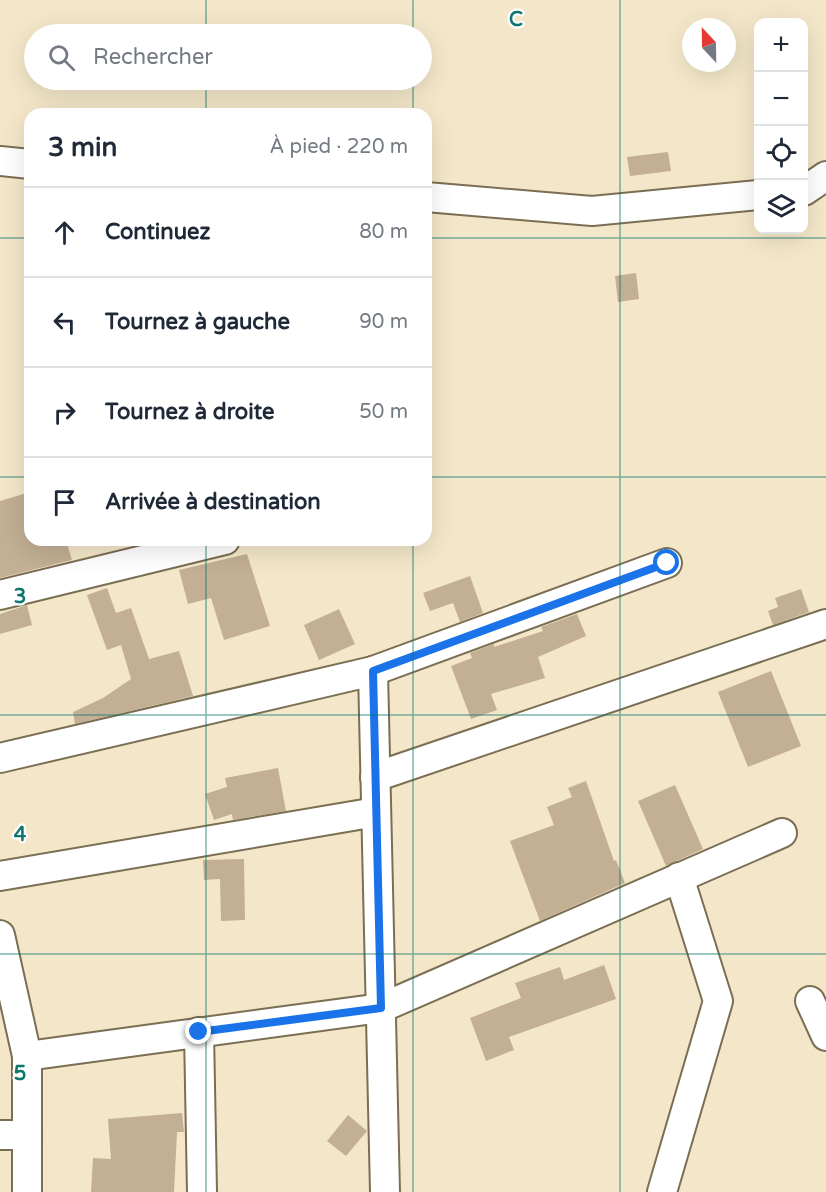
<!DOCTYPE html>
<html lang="fr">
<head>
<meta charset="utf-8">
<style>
	:root { --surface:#fff; --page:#f6f6f7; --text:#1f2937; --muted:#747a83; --line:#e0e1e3 }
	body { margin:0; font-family:"Varela Round",sans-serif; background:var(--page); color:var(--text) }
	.controls { position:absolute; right:18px; top:18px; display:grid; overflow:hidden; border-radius:12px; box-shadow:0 6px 24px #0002 }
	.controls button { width:54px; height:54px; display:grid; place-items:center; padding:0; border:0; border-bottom:2px solid var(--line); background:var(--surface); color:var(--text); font:30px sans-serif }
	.compass { position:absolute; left:682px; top:18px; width:54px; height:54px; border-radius:50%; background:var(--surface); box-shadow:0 6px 24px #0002; rotate:338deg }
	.stop { position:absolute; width:18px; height:18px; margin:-14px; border:4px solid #1a73e8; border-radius:50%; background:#fff }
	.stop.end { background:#1a73e8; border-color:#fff; box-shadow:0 2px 6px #0008 }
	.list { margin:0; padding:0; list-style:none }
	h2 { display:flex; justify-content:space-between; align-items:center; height:78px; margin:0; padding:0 24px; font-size:26px }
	h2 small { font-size:20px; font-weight:400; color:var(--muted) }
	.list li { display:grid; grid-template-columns:39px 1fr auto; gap:18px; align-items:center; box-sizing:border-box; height:90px; padding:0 24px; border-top:2px solid var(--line) }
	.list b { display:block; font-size:22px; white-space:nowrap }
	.list em { font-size:20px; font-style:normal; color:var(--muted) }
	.icon { flex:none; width:33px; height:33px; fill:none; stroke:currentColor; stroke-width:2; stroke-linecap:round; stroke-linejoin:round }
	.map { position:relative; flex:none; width:826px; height:1192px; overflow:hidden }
	.search { position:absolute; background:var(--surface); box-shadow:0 6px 24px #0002; left:24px; top:24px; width:408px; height:66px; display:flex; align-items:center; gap:15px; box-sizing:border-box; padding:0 21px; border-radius:33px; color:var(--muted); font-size:22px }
	.panel { position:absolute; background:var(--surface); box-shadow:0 6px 24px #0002; left:24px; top:108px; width:408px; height:438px; border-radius:18px }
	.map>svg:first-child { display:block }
	.building { fill:#c2af94 }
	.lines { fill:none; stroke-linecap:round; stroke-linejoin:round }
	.street-casing { stroke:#7a6e53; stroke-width:32 }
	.street { stroke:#fff; stroke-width:28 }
	.route { stroke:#1a73e8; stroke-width:8 }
	.grid { fill:none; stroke:#0f766e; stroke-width:1.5; stroke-opacity:0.55 }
	.grid-label { font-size:20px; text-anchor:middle; font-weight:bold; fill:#0f766e; stroke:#fff; stroke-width:4.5; stroke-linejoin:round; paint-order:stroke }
</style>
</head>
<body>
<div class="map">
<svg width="826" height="1192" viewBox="0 0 826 1192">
	<rect width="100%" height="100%" fill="#f4e7c9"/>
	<g class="building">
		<path d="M668,152l3,19 -41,5 -3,-19z"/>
		<path d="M636,273l3,26 -21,3 -3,-26z"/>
		<path d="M30,492v48h36l6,20 -72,18v-77z"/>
		<path d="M247,554l23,72 -46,14 -13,-42 -23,6 -9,-34z"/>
		<path d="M470,576l13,37 -23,9 -7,-19 -23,8 -7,-18z"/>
		<path d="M107,588l9,25 15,-5 18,51 30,-8 14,45 -118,28 -2,-12 30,-14 28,-19 -10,-34 -14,5 -20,-55z"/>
		<path d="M801,589l8,23 -36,13 -5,-14 10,-4 -3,-9z"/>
		<path d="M27,605l5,20 -32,9v-20z"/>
		<path d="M339,609l16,35 -36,16 -15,-35z"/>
		<path d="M577,614l9,22 -48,21 7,21 -54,16 6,16 -26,9 -20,-53 21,-8 -2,-5 24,-9v3l49,-16 -2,-4z"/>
		<path d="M771,671l30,75 -53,21 -30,-75z"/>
		<path d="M278,768l8,43 -53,9 -1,-6 -18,6 -9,-26 22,-7 -2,-9z"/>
		<path d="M586,781l28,80 2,-1 9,23 -85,38 -30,-80 44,-16 -7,-18 25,-10 -4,-9z"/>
		<path d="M675,785l28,64 -37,17 -28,-65z"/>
		<path d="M244,859l1,61 -24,1 -1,-42 -16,1 -1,-20z"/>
		<path d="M604,965l12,34 -107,38 5,13 -28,11 -16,-43 51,-20 -6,-15 45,-16 4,13z"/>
		<path d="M182,1113l2,19h-7l-3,60h-83l2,-34 18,1 -3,-40z"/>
		<path d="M348,1115l19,16 -21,25 -19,-15z"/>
	</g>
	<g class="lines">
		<defs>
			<g id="street">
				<path d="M0,161l30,3"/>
				<path d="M804,191l22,-15"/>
				<path d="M426,197l166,14 166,-16"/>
				<path d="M0,595l225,-55"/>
				<path d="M373,671l12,521"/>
				<path d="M0,758l373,-87 294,-108"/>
				<path d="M375,777l451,-153"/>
				<path d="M0,876l376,-64"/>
				<path d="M0,935l27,121v136"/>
				<path d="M810,1001l16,35"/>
				<path d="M199,1032l3,160"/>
				<path d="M27,1056l354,-48 401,-175"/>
				<path d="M0,1135h27"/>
				<path d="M662,1192l56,-191 -39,-124"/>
			</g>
		</defs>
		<use href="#street" class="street-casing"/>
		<use href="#street" class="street"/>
	</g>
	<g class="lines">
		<path class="route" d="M199,1032l182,-24 -8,-337 294,-108"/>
	</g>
	<path class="grid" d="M206,0v34M413,0v34M620,0v1192M206,80v34M413,80v34M0,238h30M426,238h400M0,477h30M426,477h400M206,540v652M413,540v652M0,715h826M0,954h826"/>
	<g class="grid-label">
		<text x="516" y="26">C</text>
		<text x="20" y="603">3</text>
		<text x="20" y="841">4</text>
		<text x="20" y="1080">5</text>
	</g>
</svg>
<div class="controls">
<button>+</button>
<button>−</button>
<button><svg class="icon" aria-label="locate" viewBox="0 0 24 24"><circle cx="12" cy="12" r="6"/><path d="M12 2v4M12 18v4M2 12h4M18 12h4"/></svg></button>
<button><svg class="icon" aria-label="layers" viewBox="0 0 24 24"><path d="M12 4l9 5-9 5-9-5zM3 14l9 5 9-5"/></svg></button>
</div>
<svg class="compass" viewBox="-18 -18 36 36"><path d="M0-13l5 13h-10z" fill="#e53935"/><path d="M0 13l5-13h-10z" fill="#747a83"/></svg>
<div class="stop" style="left:667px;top:563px"></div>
<div class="stop end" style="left:199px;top:1032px"></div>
<div class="search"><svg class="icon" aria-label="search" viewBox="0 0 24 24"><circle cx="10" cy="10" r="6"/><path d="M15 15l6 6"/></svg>Rechercher</div>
<section class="panel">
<h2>3 min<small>À pied · 220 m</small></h2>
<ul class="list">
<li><svg class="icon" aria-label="ahead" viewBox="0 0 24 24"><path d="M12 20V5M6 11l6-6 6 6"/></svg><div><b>Continuez</b></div><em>80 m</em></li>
<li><svg class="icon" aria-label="left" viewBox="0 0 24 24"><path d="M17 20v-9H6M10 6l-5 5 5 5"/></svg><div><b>Tournez à gauche</b></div><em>90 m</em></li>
<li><svg class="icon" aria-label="right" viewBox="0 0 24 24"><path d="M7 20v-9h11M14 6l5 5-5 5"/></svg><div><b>Tournez à droite</b></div><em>50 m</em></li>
<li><svg class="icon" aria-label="arrive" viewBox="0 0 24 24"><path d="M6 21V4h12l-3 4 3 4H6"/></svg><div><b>Arrivée à destination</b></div></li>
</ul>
</section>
</div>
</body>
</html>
